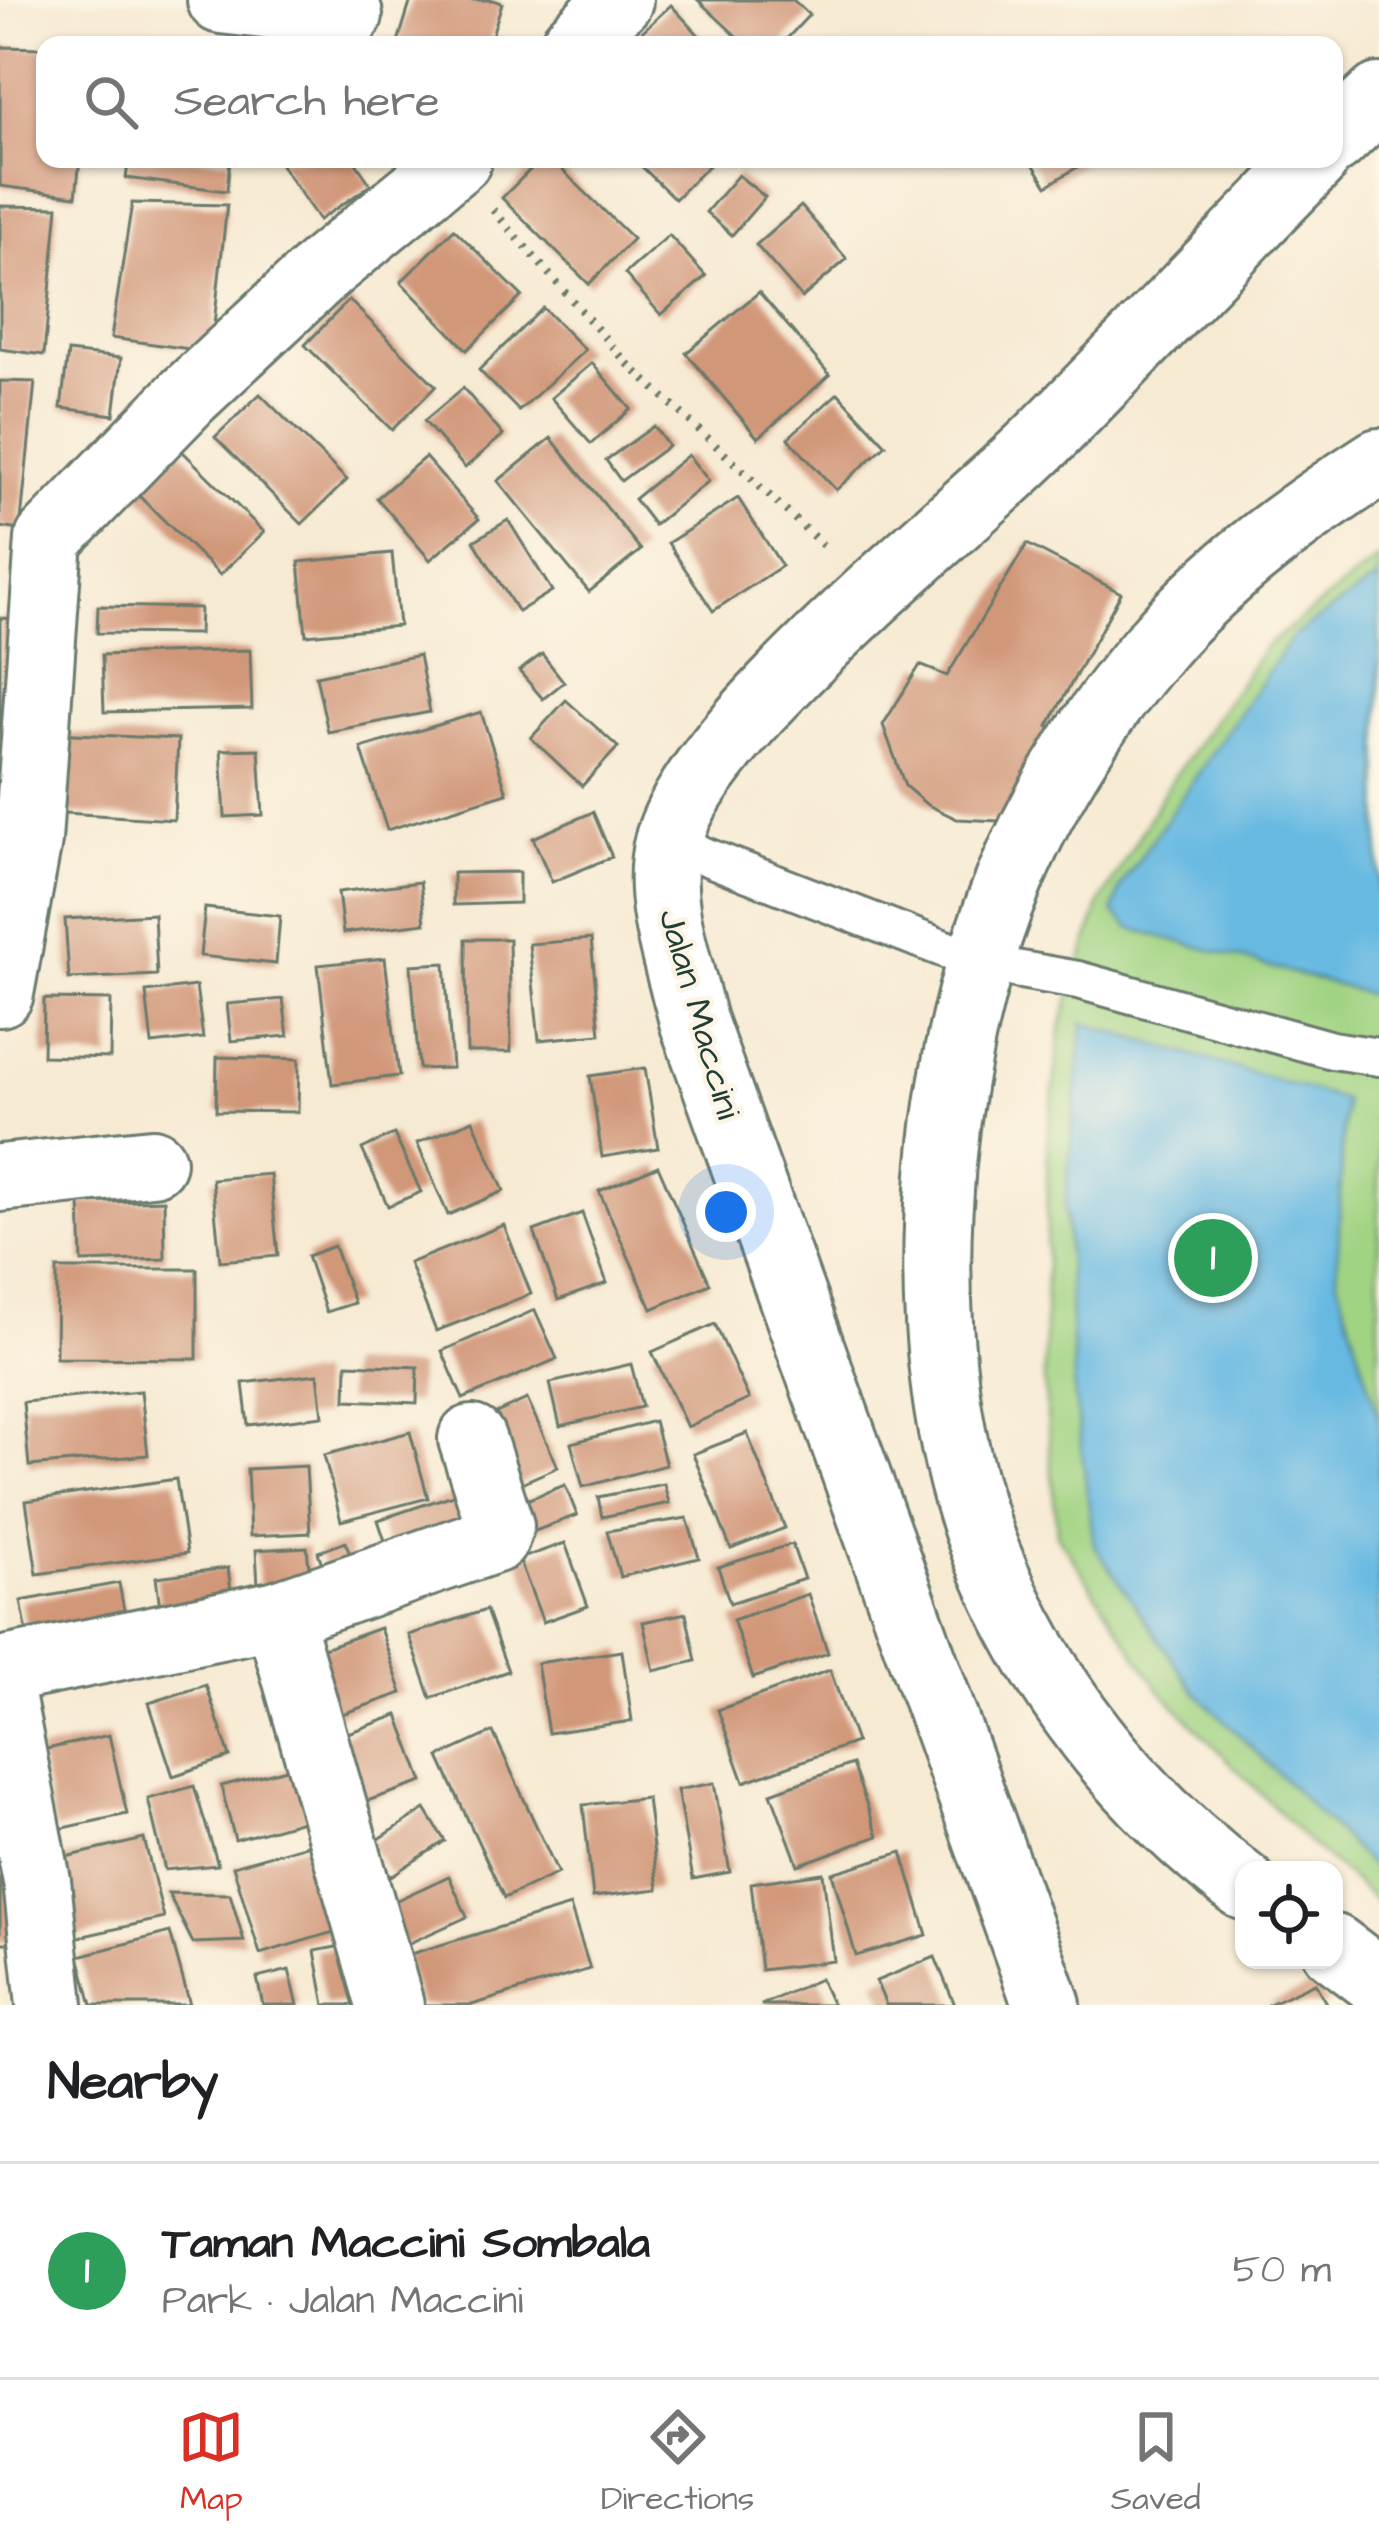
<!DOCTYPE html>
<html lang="en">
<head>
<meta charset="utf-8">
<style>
	:root { --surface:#fff; --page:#f2f2f2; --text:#202124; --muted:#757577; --line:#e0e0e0; --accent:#d93025 }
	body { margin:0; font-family:"Architects Daughter",sans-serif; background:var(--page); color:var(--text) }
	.controls { position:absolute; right:36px; bottom:36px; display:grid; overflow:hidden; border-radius:24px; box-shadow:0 3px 9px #0004 }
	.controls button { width:108px; height:108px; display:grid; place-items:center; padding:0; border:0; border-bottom:3px solid var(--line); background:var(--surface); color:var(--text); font:60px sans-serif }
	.you { position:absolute; left:726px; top:1212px; width:42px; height:42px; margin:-30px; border:9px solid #fff; border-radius:50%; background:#1a73e8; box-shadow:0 0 0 18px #1a73e833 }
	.badge { display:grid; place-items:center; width:78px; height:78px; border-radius:50%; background:var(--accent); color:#fff; font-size:39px; font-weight:700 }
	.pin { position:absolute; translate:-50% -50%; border:6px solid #fff; box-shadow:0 3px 12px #0006 }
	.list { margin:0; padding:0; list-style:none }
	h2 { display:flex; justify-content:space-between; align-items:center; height:156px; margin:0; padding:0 48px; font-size:51px }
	h2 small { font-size:39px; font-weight:400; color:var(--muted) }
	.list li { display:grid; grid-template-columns:78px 1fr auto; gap:36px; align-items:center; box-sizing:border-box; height:216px; padding:0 48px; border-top:3px solid var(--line) }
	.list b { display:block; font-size:45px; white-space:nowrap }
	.list p { margin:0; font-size:39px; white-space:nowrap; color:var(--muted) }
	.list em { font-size:39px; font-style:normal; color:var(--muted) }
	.icon { flex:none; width:66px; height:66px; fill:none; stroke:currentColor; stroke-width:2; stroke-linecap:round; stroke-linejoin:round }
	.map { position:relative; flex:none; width:1379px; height:2005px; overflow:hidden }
	.search { position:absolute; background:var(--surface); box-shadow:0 3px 9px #0004; left:36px; right:36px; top:36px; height:132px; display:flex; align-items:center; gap:30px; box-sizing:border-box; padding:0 42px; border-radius:24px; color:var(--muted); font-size:45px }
	.sheet { height:372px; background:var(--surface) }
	nav { display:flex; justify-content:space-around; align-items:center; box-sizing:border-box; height:168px; border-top:3px solid var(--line); background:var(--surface); font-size:33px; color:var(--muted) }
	nav a { display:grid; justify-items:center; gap:6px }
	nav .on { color:var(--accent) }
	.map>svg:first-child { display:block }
	.green { fill:#a0d382; stroke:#60885b; stroke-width:3 }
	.water { fill:#67b9e2; stroke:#437b8b; stroke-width:3 }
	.building { fill:#d19779 }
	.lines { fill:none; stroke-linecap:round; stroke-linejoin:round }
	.service-casing { stroke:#6b7a6c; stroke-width:42 }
	.minor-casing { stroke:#6b7a6c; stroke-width:72 }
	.path { stroke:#6b7a6c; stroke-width:8; stroke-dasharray:3 9; stroke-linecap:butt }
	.service { stroke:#fff; stroke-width:36 }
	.minor { stroke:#fff; stroke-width:66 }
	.labels { text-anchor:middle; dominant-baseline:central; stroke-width:9; stroke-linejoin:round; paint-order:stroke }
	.street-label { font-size:36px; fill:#1f3d34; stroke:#fcf5e5 }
</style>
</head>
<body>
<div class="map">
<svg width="1379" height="2005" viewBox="0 0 1379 2005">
	<rect width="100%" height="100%" fill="#fcf5e5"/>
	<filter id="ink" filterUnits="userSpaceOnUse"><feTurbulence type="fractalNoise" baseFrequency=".00833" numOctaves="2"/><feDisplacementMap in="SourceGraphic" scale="24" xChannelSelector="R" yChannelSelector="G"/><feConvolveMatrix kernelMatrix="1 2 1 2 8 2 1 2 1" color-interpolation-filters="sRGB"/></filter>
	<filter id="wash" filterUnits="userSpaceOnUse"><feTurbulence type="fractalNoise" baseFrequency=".004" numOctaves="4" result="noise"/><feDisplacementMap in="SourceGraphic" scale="48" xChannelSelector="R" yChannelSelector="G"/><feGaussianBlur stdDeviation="2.7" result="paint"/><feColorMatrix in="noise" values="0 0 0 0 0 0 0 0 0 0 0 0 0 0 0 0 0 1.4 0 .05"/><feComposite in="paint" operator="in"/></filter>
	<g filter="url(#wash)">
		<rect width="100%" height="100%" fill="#f7ead3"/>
		<path class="green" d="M1379,558v1346l-71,-62 -149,-153 -102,-155 -13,-154 4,-244 13,-110 38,-121 68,-118 98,-140z"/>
		<g class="water">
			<path d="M1379,577v420l-249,-69 -17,-16 7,-25 172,-250z"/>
			<path d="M1083,1023l261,77 -7,178 42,141v455l-186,-185 -99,-144 -19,-146 -10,-194z"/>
		</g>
		<g id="blocks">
			<g class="building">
				<path d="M411,0h82l9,3 -13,42h-92z"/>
				<path d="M698,0h95l16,15 -28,30h-35z"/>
				<path d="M671,5l37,40 -76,-4z"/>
				<path d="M0,47l45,1v111h35l-4,37 -76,-10z"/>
				<path d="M129,159h101l-3,32 -101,-13z"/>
				<path d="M277,159h76l18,26 -52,35z"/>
				<path d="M541,159h10l82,80 -44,45 -87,-86z"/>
				<path d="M634,159h81l-40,40z"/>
				<path d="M1030,159h60l-43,27z"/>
				<path d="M738,175l27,22 -33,38 -26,-23z"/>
				<path d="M132,203l95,2 -16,147 -100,-14z"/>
				<path d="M0,206l58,1 -14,148 -44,-6z"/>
				<path d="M801,206l46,53 -45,39 -46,-53z"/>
				<path d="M454,229l68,67 -55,54 -66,-68z"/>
				<path d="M669,235l37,41 -45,39 -36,-41z"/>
				<path d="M759,292l71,83 -72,63 -72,-85z"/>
				<path d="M349,300l87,86 -44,44 -87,-85z"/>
				<path d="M543,308l42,42 -66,61 -40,-41z"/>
				<path d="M68,352l53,6 -7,57 -53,-7z"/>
				<path d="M592,363l39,46 -40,35 -40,-46z"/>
				<path d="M0,381l35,1 -15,148 -20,-3z"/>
				<path d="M463,388l40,47 -38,33 -41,-47z"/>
				<path d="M838,393l48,52 -50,45 -48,-52z"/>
				<path d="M260,394l87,86 -45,44 -87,-87z"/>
				<path d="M654,426l14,20 -47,35 -15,-21z"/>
				<path d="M551,438l90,112 -52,42 -91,-111z"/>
				<path d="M177,446l87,86 -44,43 -87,-85z"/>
				<path d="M688,455l21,26 -55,44 -20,-26z"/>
				<path d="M425,457l54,62 -49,41 -53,-62z"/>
				<path d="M738,498l44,68 -69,45 -45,-68z"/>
				<path d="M508,520l44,71 -34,21 -44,-71z"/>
				<path d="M1027,544l94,49 -73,133 21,17 -43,62 -27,16 -42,-2 -31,-15 -21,-18 -22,-61 37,-60 27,11z"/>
				<path d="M392,553l7,73 -93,9 -7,-73z"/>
				<path d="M98,606l102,2 -1,26 -102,-1z"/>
				<path d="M0,618l16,1 -13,129 -3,-1z"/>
				<path d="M250,650l2,59 -148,3 -2,-57z"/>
				<path d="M542,654l22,28 -21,17 -24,-28z"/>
				<path d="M419,655l11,57 -102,20 -12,-56z"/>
				<path d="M566,700l52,47 -36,39 -51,-48z"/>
				<path d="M481,712l26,81 -120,37 -26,-82z"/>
				<path d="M54,733l124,6 -4,81 -124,-8z"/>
				<path d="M259,749l4,66 -38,2 -4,-67z"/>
				<path d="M593,812l19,45 -60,25 -19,-44z"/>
				<path d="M519,872v31l-66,2v-32z"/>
				<path d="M420,882l5,41 -82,10 -5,-41z"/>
				<path d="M205,908l75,8 -4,48 -76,-8z"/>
				<path d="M154,914l3,61 -88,4 -4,-60z"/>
				<path d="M466,939h43l2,113h-44z"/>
				<path d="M591,939l9,95 -61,6 -10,-96z"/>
				<path d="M385,958l14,118 -67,8 -14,-119z"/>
				<path d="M445,963l7,105 -33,1 -8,-104z"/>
				<path d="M196,986l7,52 -51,6 -6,-52z"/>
				<path d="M44,999l67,1 -1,58 -67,-2z"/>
				<path d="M283,999l5,37 -57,5 -4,-37z"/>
				<path d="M217,1057l82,2 -1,53 -82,-1z"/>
				<path d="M645,1068l13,80 -56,9 -12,-81z"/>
				<path d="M473,1120l31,71 -56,24 -31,-72z"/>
				<path d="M394,1134l27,58 -33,14 -26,-57z"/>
				<path d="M658,1166l52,118 -58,25 -53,-118z"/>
				<path d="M270,1174l8,82 -58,5 -8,-82z"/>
				<path d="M164,1200l1,59 -83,3 -2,-59z"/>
				<path d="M582,1213l25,70 -49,17 -24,-69z"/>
				<path d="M504,1225l27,69 -95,37 -27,-68z"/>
				<path d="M334,1246l20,57 -28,9 -19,-56z"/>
				<path d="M57,1269h140v90l-141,-1z"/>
				<path d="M535,1310l22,49 -94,40 -21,-48z"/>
				<path d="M715,1324l34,75 -62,28 -35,-75z"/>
				<path d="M347,1364l71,3 -1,36 -71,-3z"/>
				<path d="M631,1364l11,43 -82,19 -10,-43z"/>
				<path d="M318,1374l5,42 -75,9 -5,-42z"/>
				<path d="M141,1391l7,64 -119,11 -6,-64z"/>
				<path d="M527,1399l31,68 -55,24 -31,-67z"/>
				<path d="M654,1421l12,44 -83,22 -12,-44z"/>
				<path d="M410,1432l18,66 -87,23 -17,-66z"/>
				<path d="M747,1433l38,95 -54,21 -38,-95z"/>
				<path d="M306,1466l4,67 -60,3 -3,-67z"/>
				<path d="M176,1479l11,74 -150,21 -11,-73z"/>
				<path d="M664,1484l5,19 -67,14 -4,-20z"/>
				<path d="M565,1485l12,30 -65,25 -12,-30z"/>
				<path d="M462,1492l15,45 -84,28 -15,-45z"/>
				<path d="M687,1518l12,40 -79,19 -13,-46z"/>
				<path d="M346,1542l12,38 -28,9 -12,-37z"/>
				<path d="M565,1543l23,63 -45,16 -24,-63z"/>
				<path d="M792,1544l12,35 -74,24 -12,-36z"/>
				<path d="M307,1547l5,53 -53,3 -3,-53z"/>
				<path d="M228,1568l6,47 -72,8 -6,-46z"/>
				<path d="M119,1583l10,54 -98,17 -10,-53z"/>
				<path d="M808,1594l20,59 -75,25 -20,-58z"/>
				<path d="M486,1610l22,61 -77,27 -22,-63z"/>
				<path d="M686,1613l10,48 -42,10 -11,-49z"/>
				<path d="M380,1628l22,65 -80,28 -23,-64z"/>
				<path d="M622,1651l10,70 -84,12 -11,-70z"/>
				<path d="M830,1670l26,72 -112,40 -26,-72z"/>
				<path d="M206,1685l24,72 -57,19 -24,-73z"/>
				<path d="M398,1715l25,67 -68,23 -24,-66z"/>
				<path d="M493,1732l65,141 -54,25 -65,-141z"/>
				<path d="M109,1735l18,79 -72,16 -17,-79z"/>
				<path d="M852,1764l26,72 -80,29 -27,-72z"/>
				<path d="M298,1766l15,52 -78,22 -14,-54z"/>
				<path d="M714,1783l16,89 -37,7 -16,-89z"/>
				<path d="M194,1786l24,79 -53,5 -17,-71z"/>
				<path d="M647,1798l11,91 -65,8 -10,-92z"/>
				<path d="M425,1809l20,32 -54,35 -21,-31z"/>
				<path d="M144,1839l20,79 -89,20 -18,-79z"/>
				<path d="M317,1842l27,87 -84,25 -27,-88z"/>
				<path d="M902,1852l25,83 -71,21 -24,-83z"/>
				<path d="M823,1873l11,88 -73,9 -10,-87z"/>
				<path d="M14,1874l2,69h-16v-66z"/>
				<path d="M449,1876l18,41 -69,31 -18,-40z"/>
				<path d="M168,1893l62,1 14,47 -51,2z"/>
				<path d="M570,1906l20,63 -118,36h-52l-16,-49z"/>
				<path d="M170,1932l20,73h-98l-13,-49z"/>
				<path d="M368,1941l12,64h-55l-10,-54z"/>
				<path d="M935,1957l20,48h-69l-10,-24z"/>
				<path d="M289,1970l9,35h-35l-6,-27z"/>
				<path d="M820,1979l12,26h-71z"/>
				<path d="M1315,1983l12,22h-60z"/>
			</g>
		</g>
	</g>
	<g filter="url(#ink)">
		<use href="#blocks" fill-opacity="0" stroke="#6b7a6c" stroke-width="3"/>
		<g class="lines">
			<defs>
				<path id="service" d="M668,842l313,121 97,17 254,70 47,7"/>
				<g id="minor">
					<path d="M221,0l128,15"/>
					<path d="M574,45l45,-45"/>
					<path d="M1334,140l45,-43"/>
					<path d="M0,993l28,-153 21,-301 140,-144 136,-127 133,-109"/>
					<path d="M0,1178l152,-16"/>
					<path d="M278,1614l112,391"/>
					<path d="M0,1671l278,-57 217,-75 5,-13 -28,-87"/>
					<path d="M0,1690l37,191 13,124"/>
					<path d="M1244,1886c-115,-86 -205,-200 -258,-334 -78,-197 -57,-482 25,-676 35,-82 86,-162 144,-230 63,-74 143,-132 224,-184"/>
					<path d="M1334,1948l45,34"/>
					<path d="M1047,2005l-354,-984c-13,-55 -40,-122 -25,-179 29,-114 284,-312 375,-403 92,-92 181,-187 272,-280"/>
				</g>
			</defs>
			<use href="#service" class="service-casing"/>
			<use href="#minor" class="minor-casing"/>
			<path class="path" d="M493,210l134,153 200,186"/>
			<use href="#service" class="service"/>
			<use href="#minor" class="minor"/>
		</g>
	</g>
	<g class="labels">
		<g class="street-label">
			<text transform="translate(699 1014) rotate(74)">Jalan Maccini</text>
		</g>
	</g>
</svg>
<div class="controls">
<button><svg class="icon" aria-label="locate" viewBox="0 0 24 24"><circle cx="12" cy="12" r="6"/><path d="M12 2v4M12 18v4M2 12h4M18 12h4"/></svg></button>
</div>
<div class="you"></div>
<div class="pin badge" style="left:1213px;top:1258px;background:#2e9e5b">1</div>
<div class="search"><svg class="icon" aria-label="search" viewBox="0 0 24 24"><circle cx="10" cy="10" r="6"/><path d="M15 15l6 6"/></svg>Search here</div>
</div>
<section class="sheet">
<h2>Nearby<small></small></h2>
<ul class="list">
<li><span class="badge" style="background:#2e9e5b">1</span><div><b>Taman Maccini Sombala</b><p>Park · Jalan Maccini</p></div><em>50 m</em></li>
</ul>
</section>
<nav>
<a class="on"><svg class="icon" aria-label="map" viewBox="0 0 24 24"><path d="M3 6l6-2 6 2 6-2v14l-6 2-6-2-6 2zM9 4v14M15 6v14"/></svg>Map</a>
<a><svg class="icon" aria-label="directions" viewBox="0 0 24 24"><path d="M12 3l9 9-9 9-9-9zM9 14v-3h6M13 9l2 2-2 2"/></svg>Directions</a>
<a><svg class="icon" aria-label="saved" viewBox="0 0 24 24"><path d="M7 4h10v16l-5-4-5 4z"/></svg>Saved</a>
</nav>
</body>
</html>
